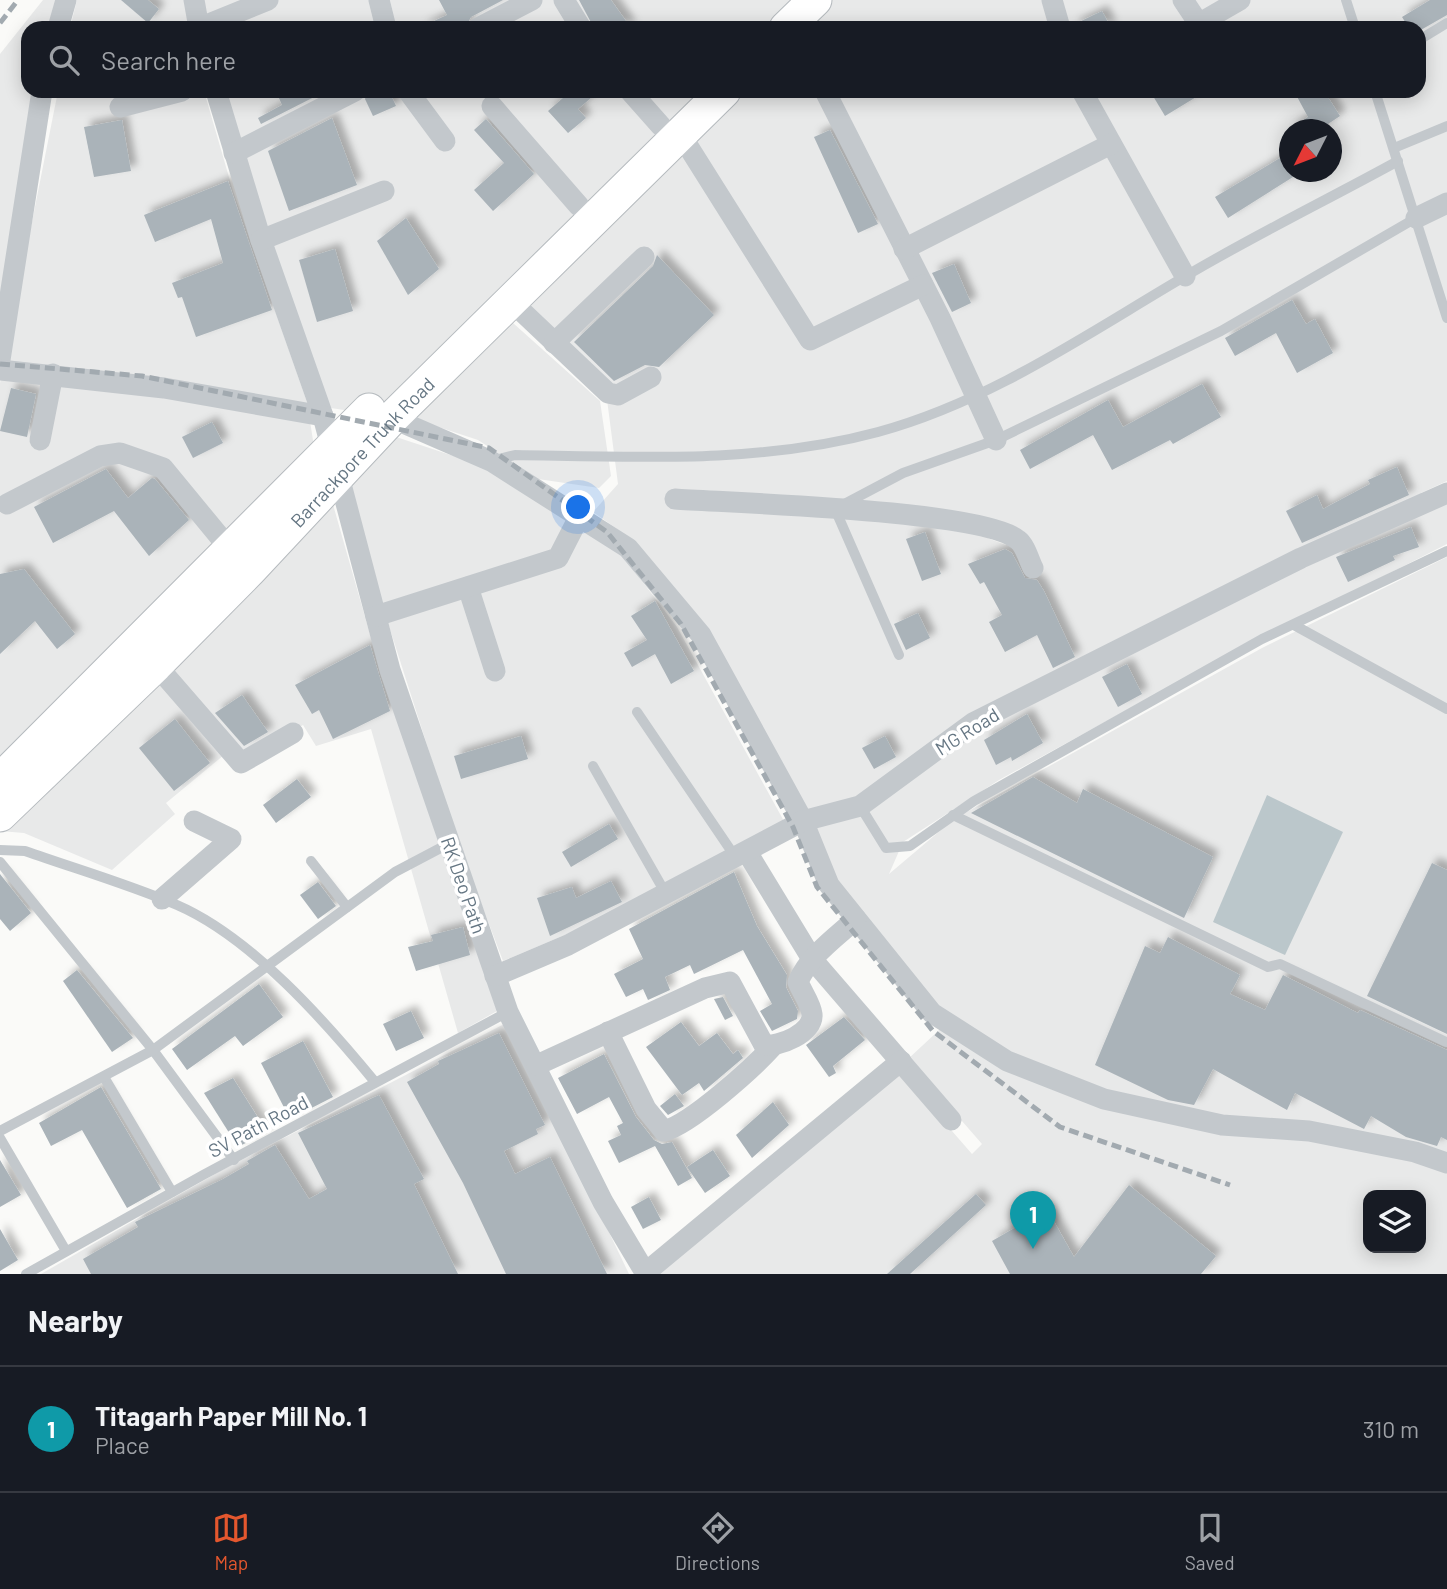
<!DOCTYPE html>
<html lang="en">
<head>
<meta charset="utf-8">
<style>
	:root { --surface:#171b24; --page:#242831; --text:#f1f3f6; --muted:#9ea1a6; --line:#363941; --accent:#e4572e }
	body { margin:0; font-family:Barlow,sans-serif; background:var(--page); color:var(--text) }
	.controls { position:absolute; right:21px; bottom:21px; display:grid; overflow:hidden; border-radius:14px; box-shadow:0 4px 18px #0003 }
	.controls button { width:63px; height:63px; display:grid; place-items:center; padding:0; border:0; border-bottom:2px solid var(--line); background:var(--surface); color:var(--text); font:35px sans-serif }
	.compass { position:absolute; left:1279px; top:119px; width:63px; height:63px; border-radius:50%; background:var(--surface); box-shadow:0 4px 18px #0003; rotate:228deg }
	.you { position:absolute; left:579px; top:508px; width:24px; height:24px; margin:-18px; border:5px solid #fff; border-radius:50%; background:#1a73e8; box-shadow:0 0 0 10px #1a73e833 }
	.badge { display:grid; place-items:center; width:46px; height:46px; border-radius:50%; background:var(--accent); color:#fff; font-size:23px; font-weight:700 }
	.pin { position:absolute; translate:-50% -58px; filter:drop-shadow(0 2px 4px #0008) }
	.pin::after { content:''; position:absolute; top:37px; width:24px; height:21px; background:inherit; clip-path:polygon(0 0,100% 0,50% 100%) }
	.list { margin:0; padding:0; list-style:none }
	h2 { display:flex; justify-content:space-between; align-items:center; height:91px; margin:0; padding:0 28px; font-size:30px }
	h2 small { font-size:23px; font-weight:400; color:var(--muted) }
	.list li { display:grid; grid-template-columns:46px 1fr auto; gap:21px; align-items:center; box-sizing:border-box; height:126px; padding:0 28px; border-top:2px solid var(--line) }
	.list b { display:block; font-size:26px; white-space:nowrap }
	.list p { margin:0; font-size:23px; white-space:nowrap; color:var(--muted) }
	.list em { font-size:23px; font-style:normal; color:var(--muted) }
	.icon { flex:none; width:38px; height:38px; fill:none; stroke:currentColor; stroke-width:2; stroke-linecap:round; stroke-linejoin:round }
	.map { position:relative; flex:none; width:1447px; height:1274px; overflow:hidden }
	.search { position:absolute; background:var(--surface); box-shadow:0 4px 18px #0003; left:21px; right:21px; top:21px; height:77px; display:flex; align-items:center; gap:18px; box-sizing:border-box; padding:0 24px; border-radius:21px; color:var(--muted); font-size:26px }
	.sheet { height:217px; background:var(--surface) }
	nav { display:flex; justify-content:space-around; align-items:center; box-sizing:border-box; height:98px; border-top:2px solid var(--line); background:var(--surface); font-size:19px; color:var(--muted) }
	nav a { display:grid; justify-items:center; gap:4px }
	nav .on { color:var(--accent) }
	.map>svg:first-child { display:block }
	.built { fill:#e8e9e9; fill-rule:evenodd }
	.water { fill:#bbc7cb }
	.building { fill:#aab3b9; filter:url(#shadow) }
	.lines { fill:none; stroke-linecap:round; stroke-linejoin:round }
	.primary-casing { stroke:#b5babe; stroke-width:35 }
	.lane { stroke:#c3c8cc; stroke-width:10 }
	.street { stroke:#c3c8cc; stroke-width:21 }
	.primary { stroke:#fff; stroke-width:33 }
	.rail { stroke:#a2aab0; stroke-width:5; stroke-dasharray:10 5; stroke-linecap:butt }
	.labels { text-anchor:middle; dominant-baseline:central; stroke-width:7; stroke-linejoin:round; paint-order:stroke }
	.street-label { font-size:19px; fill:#657683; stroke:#fff }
</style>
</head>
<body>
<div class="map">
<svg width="1447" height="1274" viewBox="0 0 1447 1274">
	<defs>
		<filter id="shadow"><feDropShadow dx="6" dy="-6" stdDeviation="3.5" flood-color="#0004"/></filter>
	</defs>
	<rect width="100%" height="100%" fill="#fafaf8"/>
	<g class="built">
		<path d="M43,0h17l-8,28h-24v63h10l-38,204v-241z"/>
		<path d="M77,0h108l4,28h-119z"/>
		<path d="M202,0h356l13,28h-364z"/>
		<path d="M570,0h230l-29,28h-186z"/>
		<path d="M825,0h622v481l-26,12 6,15 20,-8v44l-238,121 -210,115 -96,62 -14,32 65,-55 308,-171 185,-91v717h-790l242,-204 73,84 10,-10 -74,-85 44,-41 -18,-12 -101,-123 -196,-340 -44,-31 25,-28 -12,-92 -91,-87 219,-214h685v-63h-622zM1290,130h42v42h-42zM964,529l61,6 -19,10zM1368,1195h53v53h-53z"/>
		<path d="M58,91h146l29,100 74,211 10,64 -317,321v-404z"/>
		<path d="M224,91h396l43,44 -93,85 -199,194 -47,-7z"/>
		<path d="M637,91h69l-36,34z"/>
		<path d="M502,313l98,88 11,75 -12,12 -61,-9 -60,-39 -76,-25z"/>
		<path d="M381,432l112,37 123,78 61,80 108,196 -171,91 -111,47 -45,-119 -118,-369z"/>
		<path d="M328,487l49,172 120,352 -39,22 -87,-304 -55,17 -13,-21 -60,36 -19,-6 -58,48 9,11 -63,56 -88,-37 -24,-2z"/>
		<path d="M508,1022l121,252h-588l181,-104z"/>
	</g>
	<path class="water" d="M1267,795l76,37 -58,123 -72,-33z"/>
	<g class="building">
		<path d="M121,0h27l11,9 -11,14z"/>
		<path d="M439,0h64l-32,17 -6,11h-46l28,-13z"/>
		<path d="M579,0h32l20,28h-37z"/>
		<path d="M1430,0h17v15l-28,16v-3h-10l-7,-11z"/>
		<path d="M1102,11l9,17h-38v-3z"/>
		<path d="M276,91h45l1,2 -61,31 -3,-6 24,-13z"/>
		<path d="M368,91h21l7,15 -23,10 -8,-17z"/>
		<path d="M571,91h28l-21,18 8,9 -18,15 -20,-22z"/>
		<path d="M1161,91h45l-41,25 -12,-20z"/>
		<path d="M1294,91h30l16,25 -21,14h-31l20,-13z"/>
		<path d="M332,118l25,67 -68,26 -21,-60z"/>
		<path d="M486,119l48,55 -41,37 -19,-21 30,-27 -30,-33z"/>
		<path d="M122,120l9,51 -37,6 -10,-50z"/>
		<path d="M830,130l48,94 -20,9 -44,-96z"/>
		<path d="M1290,152v20l3,5 -65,41 -13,-21z"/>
		<path d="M228,181l44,129 -76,27 -14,-40 -4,1 -6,-15 51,-20 -12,-44 -56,23 -11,-27z"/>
		<path d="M406,218l33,51 -31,26 -31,-54z"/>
		<path d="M335,249l18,62 -36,11 -18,-62z"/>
		<path d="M657,255l57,60 -55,52 -14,-2 -31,16 -40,-39 79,-76z"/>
		<path d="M954,264l17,39 -19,9 -20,-39z"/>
		<path d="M1292,300l14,24 9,-5 18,34 -36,20 -21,-40 -41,23 -10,-18z"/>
		<path d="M1202,384l19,33 -48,27 -3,-4 -58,30 -19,-35 -63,34 -10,-19 88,-50 15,27z"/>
		<path d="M11,388l25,6 -9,43 -27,-6z"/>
		<path d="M212,422l11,21 -30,15 -11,-21z"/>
		<path d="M1397,467l12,28 -107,48 -16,-32 31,-16 6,14 47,-25 -2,-4z"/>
		<path d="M106,469l22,29 24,-20 3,1 34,41 -40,36 -35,-45 -61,32 -19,-36z"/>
		<path d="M1411,527l8,20 -26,9 2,4 -47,22 -12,-25z"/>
		<path d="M925,532l16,42 -19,7 -16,-42z"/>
		<path d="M1005,549l7,4 13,25 12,2 7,11 31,66 -22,11 -16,-33 -32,17 -16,-30 13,-7 -18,-33 -4,2 -12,-20z"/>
		<path d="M24,569l51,65 -18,15 -22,-28 -35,33v-80z"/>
		<path d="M655,601l39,70 -23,13 -16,-30 -23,13 -8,-14 23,-13 -16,-24z"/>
		<path d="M918,613l12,25 -24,12 -12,-26z"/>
		<path d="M370,645l20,66 -57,28 -14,-29 -7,4 -17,-29z"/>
		<path d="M1127,664l15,30 -24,13 -16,-30z"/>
		<path d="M242,695l26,37 -24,14 -29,-33z"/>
		<path d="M1027,714l16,29 -31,18 -1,-4 -15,8 -12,-25z"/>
		<path d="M175,719l35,44 -36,28 -35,-43z"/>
		<path d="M521,736l7,23 -67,20 -7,-23z"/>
		<path d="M885,736l11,21 -22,12 -12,-21z"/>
		<path d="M1033,777l44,26 6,-14 130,68 -29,61 -213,-105z"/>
		<path d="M297,779l14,18 -35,26 -13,-18z"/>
		<path d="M609,824l9,15 -47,28 -9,-15z"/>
		<path d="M1432,863l15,7v164l-80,-38z"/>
		<path d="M734,872l23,54 30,49 -1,12 12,24 -1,8 -25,12 -12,-20 12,-7 -29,-54 -49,24 -4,-9 -25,12 5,13 -22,10 -5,-11 -17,8 -12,-23 29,-15 -14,-30z"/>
		<path d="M0,874l31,39 -21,18 -10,-12z"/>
		<path d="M611,881l11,21 -72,34 -13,-38 35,-11 4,11z"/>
		<path d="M318,882l18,24 -18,13 -18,-24z"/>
		<path d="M463,927l7,28 -54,16 -8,-24 25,-6 -2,-6z"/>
		<path d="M1168,937l72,38 -10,19 35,16 18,-35 75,38 2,-3 87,40v90l-6,-3 -4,9 -31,-9 -35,-21 -7,13 -69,-36 -8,17 -74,-41 -19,36 -26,-5 -73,-35 50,-119 15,7z"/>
		<path d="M77,970l56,68 -21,14 -49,-71z"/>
		<path d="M259,984l24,33 -40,29 -8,-10 -48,34 -15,-21z"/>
		<path d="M723,997l10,19 -8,4 -11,-21z"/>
		<path d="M411,1011l13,27 -28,13 -13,-27z"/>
		<path d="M844,1017l21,23 -32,26 3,7 -7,4 -23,-32z"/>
		<path d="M681,1022l18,24 18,-13 16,21 5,-4 5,8 -39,33 -5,-8 -17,12 -36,-48z"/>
		<path d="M499,1033l46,92 -9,4 2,5 -34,17 11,23 35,-17 57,117h-101l-43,-91 -56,-101 32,-18 -1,-3z"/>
		<path d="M303,1041l30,56 -43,22 -29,-56z"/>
		<path d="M604,1054l32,63 18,23 8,4 10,-2 20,36 -14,8 -23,-40 -36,17 -11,-22 13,-6 -4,-9 6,-3 -14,-26 -32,17 -19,-36z"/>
		<path d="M233,1078l34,54 -29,15 -34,-54z"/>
		<path d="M101,1087l60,102 -34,19 -45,-78 -31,16 -12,-23z"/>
		<path d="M675,1094l9,12 -16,9 -8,-9z"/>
		<path d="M379,1095l45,84 -10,5 44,90h-367l-8,-15 55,-32 -3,-5 88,-43 26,-15 -2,-3 28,-16 34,54 18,-10 -29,-56z"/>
		<path d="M773,1102l16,23 -37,33 -16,-23z"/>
		<path d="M713,1150l17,26 -25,17 -18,-26z"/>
		<path d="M0,1160l21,35 -21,12z"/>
		<path d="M1129,1185l87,71 -15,18h-191l-18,-33 55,-32 27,48z"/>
		<path d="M976,1194l10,11 -76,69h-23z"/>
		<path d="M649,1197l12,23 -18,9 -12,-22z"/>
		<path d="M0,1229l18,31 -18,11z"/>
	</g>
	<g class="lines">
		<defs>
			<g id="primary">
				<path d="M786,28l29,-28"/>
				<path d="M0,780l369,-370"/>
				<path id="s1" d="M0,815l156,-150 93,-94 143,-153 332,-327"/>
			</g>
		</defs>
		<use href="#primary" class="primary-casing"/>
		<g class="lane">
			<path d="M1346,0l9,28"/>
			<path d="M1419,40l28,-17"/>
			<path d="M1375,91l72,227"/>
			<path d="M1394,148l53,-22"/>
			<path d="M491,461l24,-6c121,2 245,9 363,-23 113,-31 207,-97 306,-155 69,-41 143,-77 214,-116"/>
			<path d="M1294,625l153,84"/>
			<path d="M899,655l-64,-146 68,-36 93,-33 225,-109 195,-113"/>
			<path d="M637,712l99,146"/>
			<path d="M593,766l73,128"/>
			<path d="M860,806l26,42 24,-2 64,-45 288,-162 185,-88"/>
			<path d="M953,815l315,152 12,-3 166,78"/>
			<path d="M0,850l25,1c51,18 103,33 152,54 74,32 148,116 198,177"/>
			<path d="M311,861l36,46"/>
			<path d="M0,862l153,188 81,110"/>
			<path d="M104,1077l68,115"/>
			<path d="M0,1131l153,-81 242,-178 55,-29"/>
			<path d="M0,1138l66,113"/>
			<path d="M26,1274l177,-99 305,-163"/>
		</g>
		<g class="street">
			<path d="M194,0l5,28 69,-28"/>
			<path d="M379,0l7,28"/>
			<path d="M564,0l17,28"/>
			<path d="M1052,0l8,28"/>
			<path d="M1183,0l16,24"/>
			<path d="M1193,27l47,-27"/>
			<path d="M58,28l8,-28"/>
			<path d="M478,28l54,-28"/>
			<path d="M216,91l45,149 62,176 67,254 118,342 95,190 43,72"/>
			<path d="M408,91l37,50"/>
			<path d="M630,91l31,35"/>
			<path d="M825,91l115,227 56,122"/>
			<path d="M1082,91l103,185"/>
			<path d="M492,106l87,100"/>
			<path d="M120,107l62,-16"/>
			<path d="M681,135l129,205 113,-55"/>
			<path d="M234,153l121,-62"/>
			<path d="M1416,218l31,-15"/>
			<path d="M261,240l123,-49"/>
			<path d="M904,249l207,-105"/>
			<path d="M511,301l97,92 10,2 33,-18"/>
			<path d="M554,343l90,-86"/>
			<path d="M0,360l42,-269"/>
			<path d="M0,370l164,18 159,28"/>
			<path d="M392,418l99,43 137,87 73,87 102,186 26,64 103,128 75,48 97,38 118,26 87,6 106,21 32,11"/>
			<path d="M40,440l13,-66"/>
			<path d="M675,499c58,4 309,11 343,41 7,5 11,20 15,28"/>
			<path d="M7,504l93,-48 20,-3 43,15 75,91"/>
			<path d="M468,587l27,84"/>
			<path d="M376,616l182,-58 21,-41"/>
			<path d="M156,665l85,98 52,-30"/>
			<path d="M747,852l65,107 139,161"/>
			<path d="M162,899l69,-60 -37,-18"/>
			<path d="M495,976l73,-31 235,-124 57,-15 113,-83 328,-165 146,-65"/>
			<path d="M608,1032l38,77 18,22c27,-7 89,-63 109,-85"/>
			<path d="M537,1065l168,-77 25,-6 34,63c15,2 50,-12 48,-31 -1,-10 -10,-22 -14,-32 11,-26 37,-44 58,-63"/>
			<path d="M645,1273l256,-212"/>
		</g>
		<use href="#primary" class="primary"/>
		<g class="rail">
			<path d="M0,23l18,-23"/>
			<path d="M0,364l142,12 347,72 118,84 74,92 112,203 24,60 116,144 127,96 170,58"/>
		</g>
	</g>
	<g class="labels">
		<g class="street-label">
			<text stroke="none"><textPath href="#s1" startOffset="513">Barrackpore Trunk Road</textPath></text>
			<text transform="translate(967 731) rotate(-32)">MG Road</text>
			<text transform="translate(464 885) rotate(71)">RK Deo Path</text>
			<text transform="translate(258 1126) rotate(-28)">SV Path Road</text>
		</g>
	</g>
</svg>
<div class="controls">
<button><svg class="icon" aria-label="layers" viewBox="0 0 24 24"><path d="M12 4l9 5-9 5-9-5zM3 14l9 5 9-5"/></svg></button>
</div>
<svg class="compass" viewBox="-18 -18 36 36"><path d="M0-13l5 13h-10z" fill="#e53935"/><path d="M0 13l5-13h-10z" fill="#9ea1a6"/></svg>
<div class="you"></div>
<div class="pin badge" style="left:1033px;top:1249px;background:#0f9aa8">1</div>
<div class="search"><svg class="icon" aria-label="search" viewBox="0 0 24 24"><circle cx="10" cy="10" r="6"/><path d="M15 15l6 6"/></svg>Search here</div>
</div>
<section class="sheet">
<h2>Nearby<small></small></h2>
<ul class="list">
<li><span class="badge" style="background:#0f9aa8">1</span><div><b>Titagarh Paper Mill No. 1</b><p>Place</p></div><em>310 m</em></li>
</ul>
</section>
<nav>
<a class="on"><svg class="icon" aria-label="map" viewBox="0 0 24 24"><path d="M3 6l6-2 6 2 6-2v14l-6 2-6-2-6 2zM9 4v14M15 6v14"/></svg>Map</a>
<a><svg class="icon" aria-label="directions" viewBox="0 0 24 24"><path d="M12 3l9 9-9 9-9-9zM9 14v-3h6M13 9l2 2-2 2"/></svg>Directions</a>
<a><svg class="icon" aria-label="saved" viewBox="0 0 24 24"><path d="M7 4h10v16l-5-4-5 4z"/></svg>Saved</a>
</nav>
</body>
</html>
